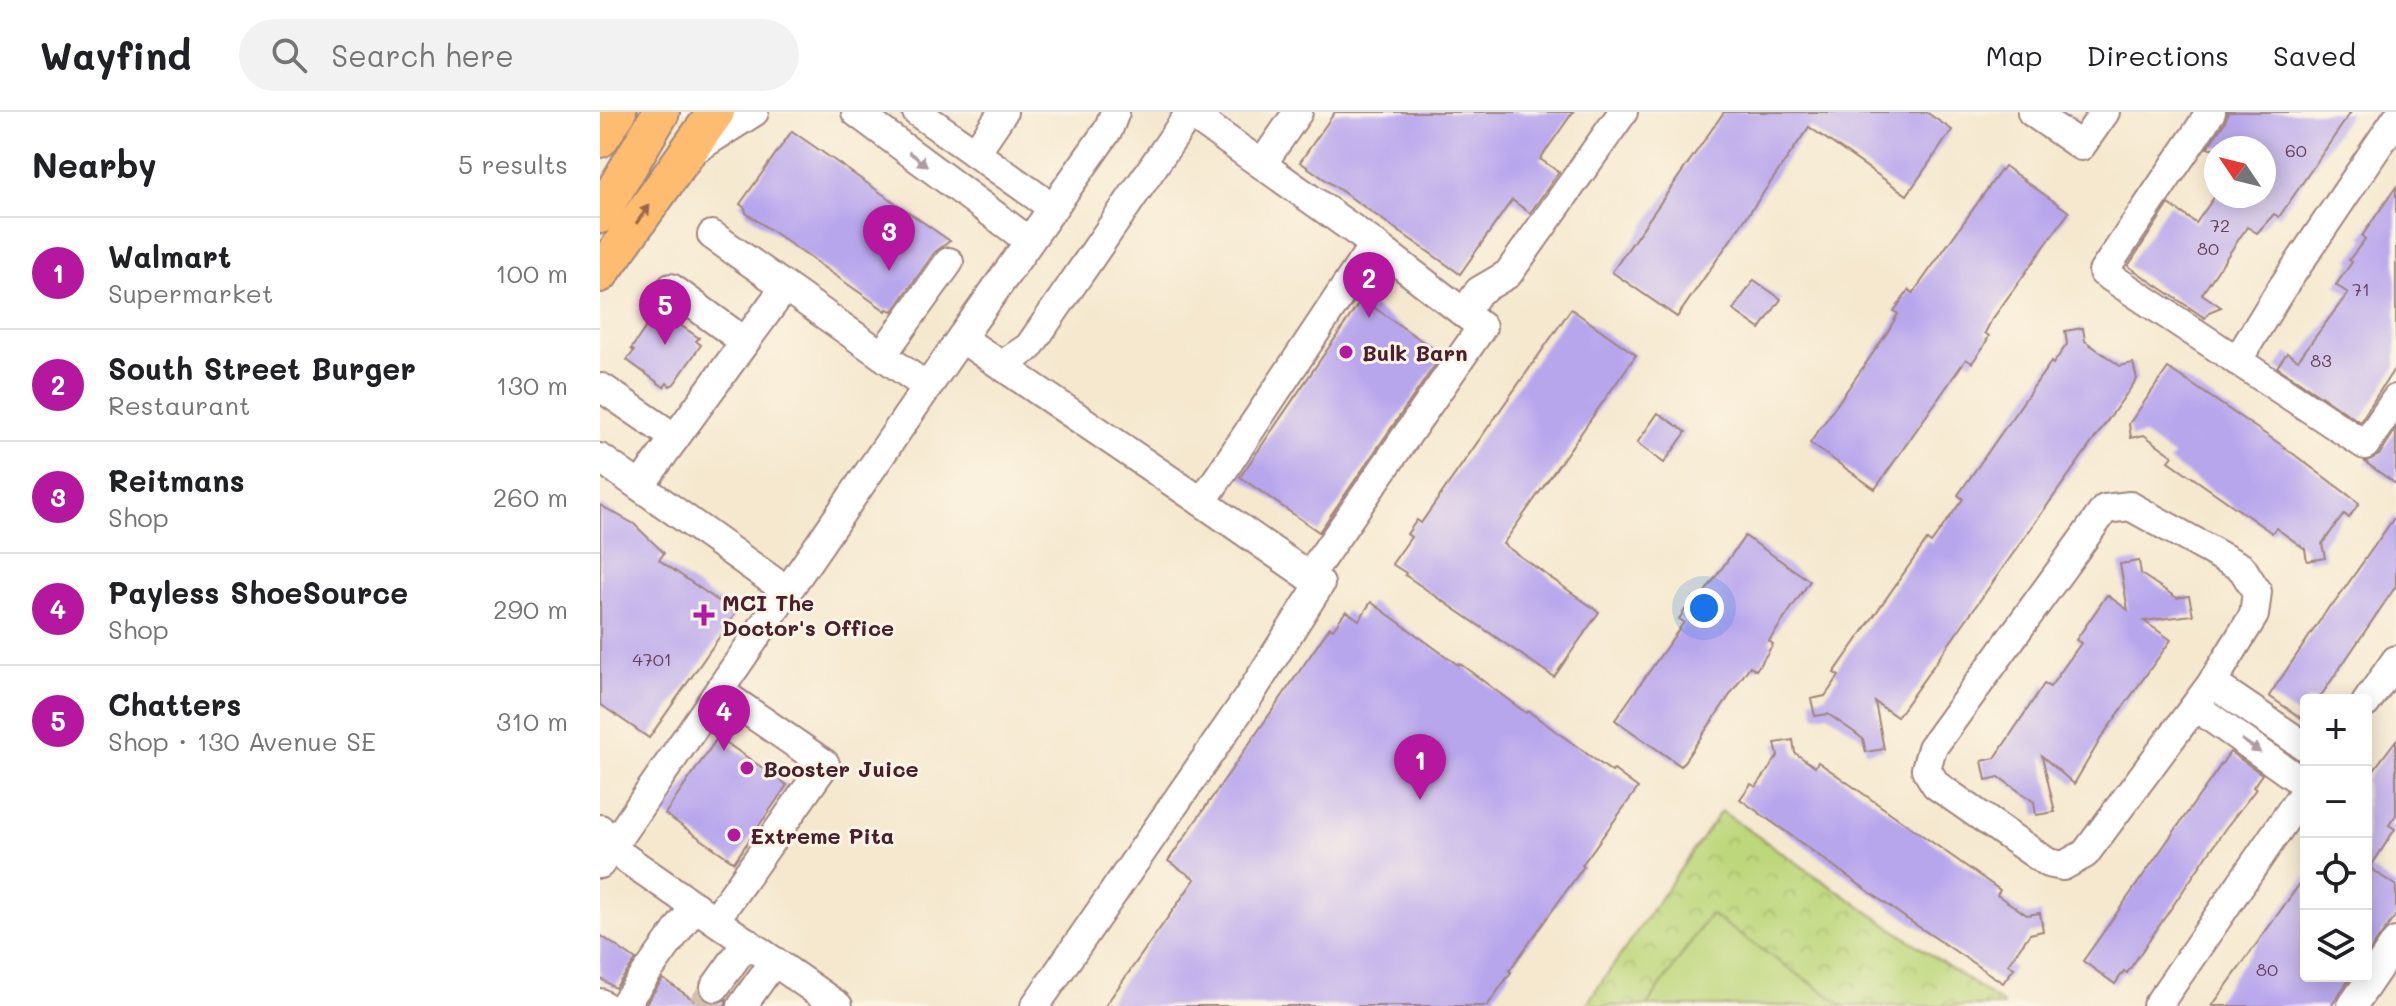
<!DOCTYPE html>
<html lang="en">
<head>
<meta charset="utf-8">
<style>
	:root { --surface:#fff; --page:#f2f2f2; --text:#202124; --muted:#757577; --line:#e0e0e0; --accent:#b5179e }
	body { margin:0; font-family:Mali,sans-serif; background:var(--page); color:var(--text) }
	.controls { position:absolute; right:24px; bottom:24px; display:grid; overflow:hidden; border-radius:8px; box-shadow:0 4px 20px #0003 }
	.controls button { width:72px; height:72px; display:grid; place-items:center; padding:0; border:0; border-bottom:2px solid var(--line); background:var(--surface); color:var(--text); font:40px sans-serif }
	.compass { position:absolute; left:1604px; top:24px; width:72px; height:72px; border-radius:50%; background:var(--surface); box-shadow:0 4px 20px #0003; rotate:305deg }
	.you { position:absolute; left:1104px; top:496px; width:28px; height:28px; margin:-20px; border:6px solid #fff; border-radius:50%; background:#1a73e8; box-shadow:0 0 0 12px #1a73e833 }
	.badge { display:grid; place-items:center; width:52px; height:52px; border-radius:50%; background:var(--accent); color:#fff; font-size:26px; font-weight:700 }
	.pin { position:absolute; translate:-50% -66px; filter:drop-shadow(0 2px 4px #0008) }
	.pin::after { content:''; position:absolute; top:42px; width:28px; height:24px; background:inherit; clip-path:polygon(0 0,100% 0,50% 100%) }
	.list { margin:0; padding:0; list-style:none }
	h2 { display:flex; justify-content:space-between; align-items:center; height:104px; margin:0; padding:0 32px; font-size:34px }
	h2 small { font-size:26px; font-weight:400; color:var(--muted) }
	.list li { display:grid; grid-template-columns:52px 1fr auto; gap:24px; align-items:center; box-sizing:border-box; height:112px; padding:0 32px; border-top:2px solid var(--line) }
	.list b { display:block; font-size:30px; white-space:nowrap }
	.list p { margin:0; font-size:26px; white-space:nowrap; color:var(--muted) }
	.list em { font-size:26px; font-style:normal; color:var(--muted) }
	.icon { flex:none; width:44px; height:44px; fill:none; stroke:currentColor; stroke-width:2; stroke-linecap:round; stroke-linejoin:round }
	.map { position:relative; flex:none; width:1796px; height:894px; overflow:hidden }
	header { display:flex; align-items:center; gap:48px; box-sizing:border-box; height:112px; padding:0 40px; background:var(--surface); border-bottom:2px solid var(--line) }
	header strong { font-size:38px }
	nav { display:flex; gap:44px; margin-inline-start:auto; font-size:28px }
	.search { width:560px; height:72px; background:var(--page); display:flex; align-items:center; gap:20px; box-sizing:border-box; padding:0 28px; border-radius:44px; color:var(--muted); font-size:30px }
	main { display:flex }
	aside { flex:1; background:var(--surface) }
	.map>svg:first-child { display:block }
	.park { fill:url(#park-crowns); stroke:#847b54; stroke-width:2 }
	.pitch { fill:#bdd77c; stroke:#847b54; stroke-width:2 }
	.building { fill:#b8a6ed }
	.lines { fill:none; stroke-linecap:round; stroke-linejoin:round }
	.minor-tunnel { stroke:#d3c0ae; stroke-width:28; stroke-dasharray:28 14; stroke-linecap:butt }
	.minor-casing { stroke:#a0847d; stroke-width:32 }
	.major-casing { stroke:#a0847d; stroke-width:40 }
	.minor { stroke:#fff; stroke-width:28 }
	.major { stroke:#fdbc6f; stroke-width:36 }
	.oneway { fill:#ae9aa0 }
	.oneway2 { fill:#9b664a }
	.poi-dot { fill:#b5179e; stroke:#fcf5e5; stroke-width:3 }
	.labels { text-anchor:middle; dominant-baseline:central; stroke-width:6; stroke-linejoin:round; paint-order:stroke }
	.number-label { font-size:18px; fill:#66415c }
	.poi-label { font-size:22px; font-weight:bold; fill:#4a1f2b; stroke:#fcf5e5; text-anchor:start }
</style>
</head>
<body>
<header>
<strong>Wayfind</strong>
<div class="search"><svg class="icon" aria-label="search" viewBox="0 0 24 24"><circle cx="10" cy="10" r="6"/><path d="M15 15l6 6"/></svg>Search here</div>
<nav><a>Map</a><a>Directions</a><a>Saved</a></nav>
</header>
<main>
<aside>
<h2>Nearby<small>5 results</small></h2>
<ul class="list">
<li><span class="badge">1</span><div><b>Walmart</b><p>Supermarket</p></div><em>100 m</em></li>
<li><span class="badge">2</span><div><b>South Street Burger</b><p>Restaurant</p></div><em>130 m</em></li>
<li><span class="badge">3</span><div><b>Reitmans</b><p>Shop</p></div><em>260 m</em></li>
<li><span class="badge">4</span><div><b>Payless ShoeSource</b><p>Shop</p></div><em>290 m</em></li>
<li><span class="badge">5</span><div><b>Chatters</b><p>Shop · 130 Avenue SE</p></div><em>310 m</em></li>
</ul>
</aside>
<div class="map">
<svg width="1796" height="894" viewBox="0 0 1796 894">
	<defs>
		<pattern id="park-crowns" width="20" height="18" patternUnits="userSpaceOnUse" patternTransform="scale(2)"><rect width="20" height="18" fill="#bdd77c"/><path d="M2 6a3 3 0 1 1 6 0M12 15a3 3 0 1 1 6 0" fill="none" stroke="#a4b86b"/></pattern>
	</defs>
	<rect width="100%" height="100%" fill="#fcf5e5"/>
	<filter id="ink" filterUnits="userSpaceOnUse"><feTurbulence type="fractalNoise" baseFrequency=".0125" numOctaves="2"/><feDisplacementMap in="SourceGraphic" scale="16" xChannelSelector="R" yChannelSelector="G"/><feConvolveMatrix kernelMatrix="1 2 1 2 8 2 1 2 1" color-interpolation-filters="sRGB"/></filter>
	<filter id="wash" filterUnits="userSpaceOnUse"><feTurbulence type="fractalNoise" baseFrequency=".006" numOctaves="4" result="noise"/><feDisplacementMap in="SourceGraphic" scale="32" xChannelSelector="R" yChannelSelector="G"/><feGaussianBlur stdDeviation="1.8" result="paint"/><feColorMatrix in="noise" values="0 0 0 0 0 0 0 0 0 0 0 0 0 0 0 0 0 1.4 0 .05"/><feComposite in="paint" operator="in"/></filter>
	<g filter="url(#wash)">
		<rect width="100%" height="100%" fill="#f5e8cf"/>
		<path class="park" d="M1121,699l282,193v2h-418z"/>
		<path class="pitch" d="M1110,802l134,92h-197z"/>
		<g id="blocks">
			<g class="building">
				<path d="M735,0h238l-33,47 19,13 -29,41 -18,-13 -52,74 -160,-112z"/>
				<path d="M1124,0h202l26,18 -45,65 -98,-68 -132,190 -65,-45z"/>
				<path d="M1628,0h123l-72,105 -5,-3 -17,19 -10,-6 -45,67 19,13 -12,5 -4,6 -77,-52 41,-62 27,19 19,-27h49v-48h-57l18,-26z"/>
				<path d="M192,19l158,110 -15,11 -42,59 -6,-2 -1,2 -140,-98 -1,-5 -5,-4z"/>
				<path d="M1404,54l65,46 -78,109 -6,12 4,3 -5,10 -12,17 -6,-4 -91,130 -65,-46 77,-110 11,-19 -4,-3 15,-21 4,3z"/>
				<path d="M1796,75v179l-36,56 -83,-55 10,-14 11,7 50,-67 -12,-8 16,-23 -3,-2 16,-21 -3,-3z"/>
				<path d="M1154,168l27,19 -21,30 -27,-19z"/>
				<path d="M762,187l80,56 -123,177 -79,-55z"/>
				<path d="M971,197l65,46 -133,189 96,68 -45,65 -149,-102 1,-2 -14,-9 19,-27 -4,-3 10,-14 4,3z"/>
				<path d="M61,200l38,26 -3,3 5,4 -27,39 -4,2 -3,-3 -3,4 -37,-27 7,-9 -3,-2 21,-31 3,2z"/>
				<path d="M1483,216l2,13 35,25 13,-3 4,16 -240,338 -22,-15 9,47 -18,3 -3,-13 -9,-7 -26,-18 -13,2 -4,-17 14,-3 14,-20 -5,-3 93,-133 4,3 32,-44 -5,-4 93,-133 2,2 14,-20 -2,-13z"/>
				<path d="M1568,256l112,76 79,59 -10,15 -5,-4 -22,30 3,14 -18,3 -2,-12 -29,-21 -4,5 -96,-67 -7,-5 4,-5 -29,-21 -13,3 -2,-14z"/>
				<path d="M1058,301l28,19 -22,31 -27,-20z"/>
				<path d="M1796,317v55l-31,-22 14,-7z"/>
				<path d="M0,393l34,19 30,29 -5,7 77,53 -87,125 -49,-34z"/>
				<path d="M1796,403v71l-78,114h-12v11l-5,7 -32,-22 62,-92 2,1z"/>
				<path d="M1145,424l65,45 -41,60 4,3 -6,10 -11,16 -6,-4 -69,100 -66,-46 69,-98 -5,-3 14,-21 4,3 5,-5z"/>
				<path d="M1539,449l2,13 36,24 12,-2 4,19 -49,6 27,19 -68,95 -29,49 -32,-28 13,56 -19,3 -2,-13 -35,-25 -13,3 -4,-19 13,-3 49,-74 6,3 31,-44 -5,-3 31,-45 21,15 -8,-46z"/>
				<path d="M771,490l87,63 1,-2 67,50 2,-2 84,61 2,-2 24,18 -56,77 2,1 -75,105 2,1 -24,34h-382l90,-127 -27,-18 162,-234 3,2 13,-18 13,9z"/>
				<path d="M118,625l69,48 -53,77 -69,-48z"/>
				<path d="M1193,628l2,13 20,14 3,-5 30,21 152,107 -3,5 30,20 13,-2 3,18 -13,3 -22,30 6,4 -11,15 -96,-64 -167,-120 11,-15 5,3 22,-31 -3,-13z"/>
				<path d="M1796,628v75l-7,10 6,4 -25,39 26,18v29l-30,41v-176z"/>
				<path d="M1630,640l32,22 -9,13 3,2 -31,40 -98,144 -3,-2 -9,13 -32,-23z"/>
				<path d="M1706,763v101h46l-6,8 -15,22h-119z"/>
				<path d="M0,823l36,25 -21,28 -15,-10z"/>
				<path d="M63,867l31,21 5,-8 6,8 8,4 14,-5 -2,7h-81z"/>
			</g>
		</g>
	</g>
	<g filter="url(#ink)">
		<use href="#blocks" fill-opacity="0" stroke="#a0847d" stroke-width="2"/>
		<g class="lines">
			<path class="minor-tunnel" d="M102,894l13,-19"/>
			<defs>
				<g id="minor">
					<path d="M256,0l173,129"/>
					<path d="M317,0l136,96"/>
					<path d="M515,0l-7,18 -147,208 241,164 172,-258"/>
					<path d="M588,0l186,132 108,83 -173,249"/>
					<path d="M1432,0l49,34 24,-34"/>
					<path d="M1611,0l-108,160 262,173 31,-46"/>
					<path d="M94,38l60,-38"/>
					<path d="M375,41l28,-41"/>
					<path d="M662,52l36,-52"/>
					<path d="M112,123l215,152"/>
					<path d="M71,176l74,54"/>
					<path d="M864,201l15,-22 29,-17 115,-162"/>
					<path d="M282,243l67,-93"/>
					<path d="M1637,249l41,-67 118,-175"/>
					<path d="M402,253l27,-18 161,-234"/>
					<path d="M2,276l73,50"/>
					<path d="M0,346l187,133"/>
					<path d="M40,374l145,-199"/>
					<path d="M1530,394l112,62 15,24 -3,23 -42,68 -127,171 -22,12 -15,-3 -112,-78 -10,-16 6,-21 173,-239z"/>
					<path d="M1612,571l94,64"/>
					<path d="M1766,591l30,-43"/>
					<path d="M1596,595l110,78"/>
					<path d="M0,717l11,19 227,158"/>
					<path d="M0,752l361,-526"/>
					<path d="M115,808l110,-156 -106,-73"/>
					<path d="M115,875l32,-45"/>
					<path d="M0,891l4,3"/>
					<path d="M23,894l72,-100"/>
					<path d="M142,894l32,-45"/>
					<path d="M435,894l212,-307 73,-115 -118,-82"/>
					<path d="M1557,894l149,-217"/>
					<path d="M1752,894l44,-64"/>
				</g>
				<g id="major">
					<path d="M0,27l18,-27"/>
					<path d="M0,103l61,-103"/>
					<path d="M0,162l116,-162"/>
				</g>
			</defs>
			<use href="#minor" class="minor-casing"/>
			<use href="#major" class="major-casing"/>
			<use href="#minor" class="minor"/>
			<use href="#major" class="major"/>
		</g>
		<defs><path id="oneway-solid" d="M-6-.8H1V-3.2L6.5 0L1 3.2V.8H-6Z" transform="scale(2)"/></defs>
		<g class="oneway">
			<use href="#oneway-solid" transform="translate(318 47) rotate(37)"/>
			<use href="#oneway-solid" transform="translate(1651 634) rotate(35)"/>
		</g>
		<use class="oneway2" href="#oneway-solid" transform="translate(43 102) rotate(-54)"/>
	</g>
	<g class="poi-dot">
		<circle cx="746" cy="240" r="8"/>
		<path d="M100 491h8v8h8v8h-8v8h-8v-8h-8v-8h8z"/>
		<circle cx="147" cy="656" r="8"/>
		<circle cx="134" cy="723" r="8"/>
	</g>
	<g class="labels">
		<g class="number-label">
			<text x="1696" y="38">60</text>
			<text x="1620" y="113">72</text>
			<text x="1608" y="136">80</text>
			<text x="1761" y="177">71</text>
			<text x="1721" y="248">83</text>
			<text x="52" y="547">4701</text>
			<text x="1667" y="857">80</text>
		</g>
		<g class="poi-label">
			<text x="762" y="240">Bulk Barn</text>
			<text x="122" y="490">MCI The<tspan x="122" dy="25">Doctor's Office</tspan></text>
			<text x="163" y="656">Booster Juice</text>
			<text x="150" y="723">Extreme Pita</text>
		</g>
	</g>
</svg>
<div class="controls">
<button>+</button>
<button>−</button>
<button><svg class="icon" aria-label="locate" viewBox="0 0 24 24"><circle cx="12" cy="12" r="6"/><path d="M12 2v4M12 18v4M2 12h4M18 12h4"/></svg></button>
<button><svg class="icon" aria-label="layers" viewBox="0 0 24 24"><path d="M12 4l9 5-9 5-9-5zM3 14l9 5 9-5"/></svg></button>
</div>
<svg class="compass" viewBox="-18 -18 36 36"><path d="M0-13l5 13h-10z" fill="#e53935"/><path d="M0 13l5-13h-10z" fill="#757577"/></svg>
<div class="you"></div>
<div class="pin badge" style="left:820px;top:688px">1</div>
<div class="pin badge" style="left:769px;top:206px">2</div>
<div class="pin badge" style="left:289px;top:159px">3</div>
<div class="pin badge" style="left:124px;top:639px">4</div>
<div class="pin badge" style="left:65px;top:233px">5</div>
</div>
</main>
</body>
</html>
